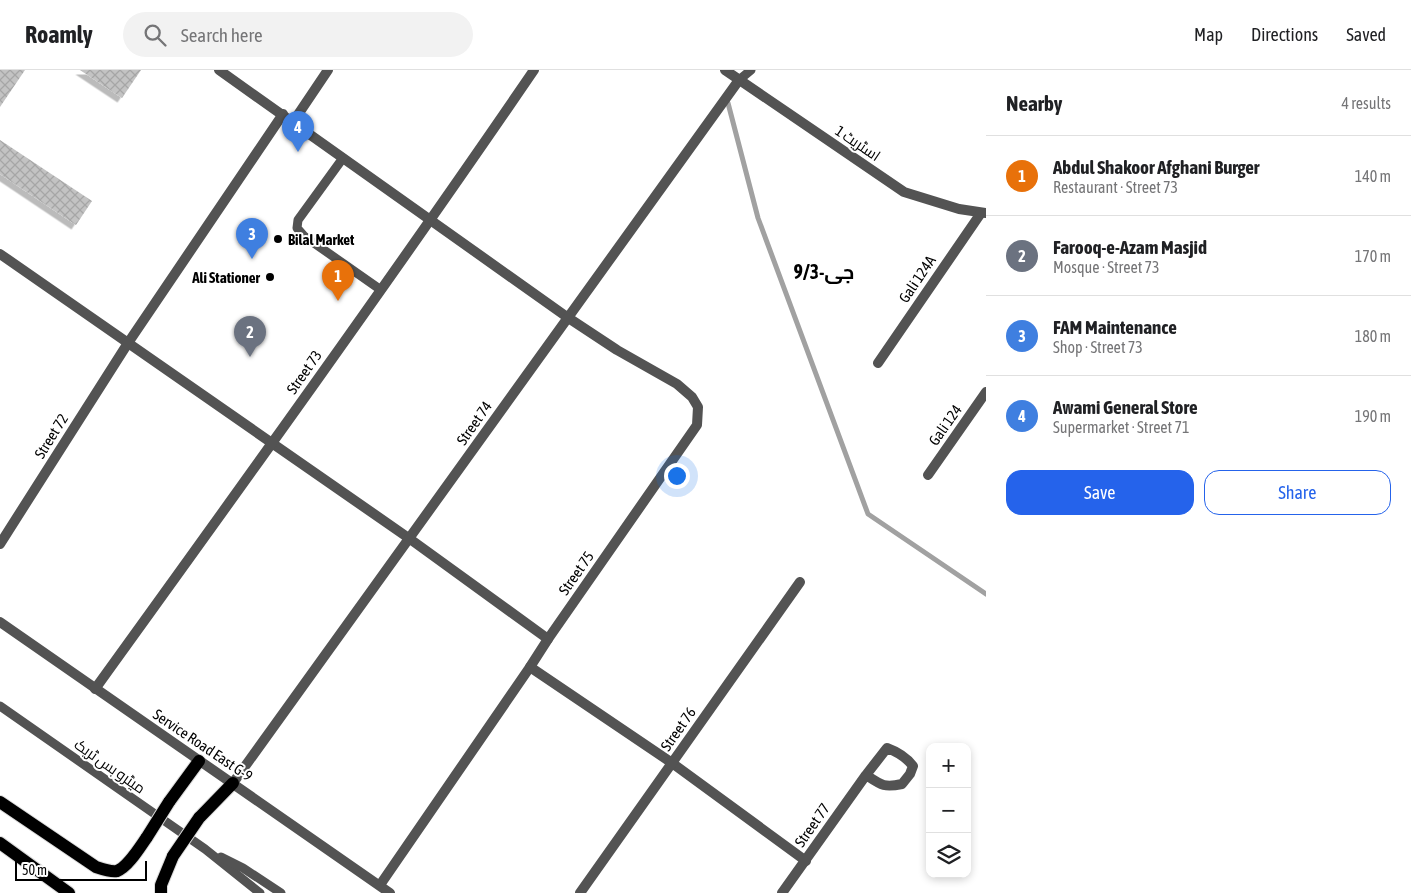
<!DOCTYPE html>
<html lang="en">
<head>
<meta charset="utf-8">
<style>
	:root { --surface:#fff; --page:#f2f2f2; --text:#202124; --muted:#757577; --line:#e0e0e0; --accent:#2563eb }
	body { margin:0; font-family:"Asap Condensed",Cairo,sans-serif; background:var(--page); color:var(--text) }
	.controls { position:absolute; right:15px; bottom:15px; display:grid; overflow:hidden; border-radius:10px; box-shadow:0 2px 8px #0003 }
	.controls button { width:45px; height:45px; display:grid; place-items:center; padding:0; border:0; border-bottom:1px solid var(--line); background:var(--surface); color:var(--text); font:25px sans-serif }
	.scale { position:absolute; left:15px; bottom:12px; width:132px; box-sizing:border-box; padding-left:5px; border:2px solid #000; border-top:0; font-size:14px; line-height:18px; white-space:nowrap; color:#000; -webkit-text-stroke:4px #fff; paint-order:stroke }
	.you { position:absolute; left:676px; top:405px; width:18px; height:18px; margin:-12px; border:4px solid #fff; border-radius:50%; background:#1a73e8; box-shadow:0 0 0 8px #1a73e833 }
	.badge { display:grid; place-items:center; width:32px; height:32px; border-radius:50%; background:var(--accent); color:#fff; font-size:16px; font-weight:700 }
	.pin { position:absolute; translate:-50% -41px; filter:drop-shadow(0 1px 2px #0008) }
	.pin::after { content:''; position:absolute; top:26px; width:18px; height:15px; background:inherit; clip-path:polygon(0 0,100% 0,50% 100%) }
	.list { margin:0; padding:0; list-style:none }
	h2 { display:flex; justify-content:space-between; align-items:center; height:65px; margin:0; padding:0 20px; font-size:21px }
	h2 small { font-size:16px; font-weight:400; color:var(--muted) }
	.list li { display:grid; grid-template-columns:32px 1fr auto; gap:15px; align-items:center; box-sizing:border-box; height:80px; padding:0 20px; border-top:1px solid var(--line) }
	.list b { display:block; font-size:19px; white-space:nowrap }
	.list p { margin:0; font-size:16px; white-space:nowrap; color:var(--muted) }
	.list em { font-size:16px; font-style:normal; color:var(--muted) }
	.actions { display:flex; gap:10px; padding:15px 20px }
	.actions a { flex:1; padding:11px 0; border:1px solid var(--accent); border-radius:15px; text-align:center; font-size:18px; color:var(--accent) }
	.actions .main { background:var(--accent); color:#fff }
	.icon { flex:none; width:28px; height:28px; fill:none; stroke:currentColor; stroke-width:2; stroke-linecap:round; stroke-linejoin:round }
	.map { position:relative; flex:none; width:986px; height:823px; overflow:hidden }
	header { display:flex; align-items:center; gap:30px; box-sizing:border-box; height:70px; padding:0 25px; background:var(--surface); border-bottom:1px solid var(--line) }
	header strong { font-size:24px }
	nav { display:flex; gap:28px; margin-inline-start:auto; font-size:18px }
	.search { width:350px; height:45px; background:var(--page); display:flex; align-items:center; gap:12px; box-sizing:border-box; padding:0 18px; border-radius:28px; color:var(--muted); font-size:19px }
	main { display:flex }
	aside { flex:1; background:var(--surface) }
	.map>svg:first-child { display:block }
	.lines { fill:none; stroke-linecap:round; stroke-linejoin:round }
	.stream { stroke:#a1a1a1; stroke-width:5 }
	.building { fill:url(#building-cross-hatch); filter:url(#shadow) }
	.primary-casing { stroke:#dbdbdb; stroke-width:14 }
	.lane { stroke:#535353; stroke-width:9 }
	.street { stroke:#535353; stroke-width:10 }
	.primary { stroke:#000; stroke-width:12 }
	.primary-bridge-casing { stroke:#dbdbdb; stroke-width:14; stroke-linecap:butt }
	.primary-bridge { stroke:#000; stroke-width:12 }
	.poi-dot { fill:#000; stroke:#fff; stroke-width:2 }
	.labels { text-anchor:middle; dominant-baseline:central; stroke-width:4; stroke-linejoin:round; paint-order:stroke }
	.street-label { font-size:15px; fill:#000; stroke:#fff }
	.poi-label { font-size:15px; font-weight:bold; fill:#000; stroke:#fff; text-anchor:start }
	.district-label { font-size:20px; font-weight:bold; fill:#000; stroke:#fff }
</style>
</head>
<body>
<header>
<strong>Roamly</strong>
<div class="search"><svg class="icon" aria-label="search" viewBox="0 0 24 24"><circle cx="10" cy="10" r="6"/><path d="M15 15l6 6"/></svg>Search here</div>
<nav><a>Map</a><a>Directions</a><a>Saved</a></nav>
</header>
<main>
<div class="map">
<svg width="986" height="823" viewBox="0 0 986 823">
	<defs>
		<pattern id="building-cross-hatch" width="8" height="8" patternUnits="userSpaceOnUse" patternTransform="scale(1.25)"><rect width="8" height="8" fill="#c3c3c3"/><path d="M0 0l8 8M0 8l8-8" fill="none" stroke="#a6a6a6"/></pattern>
		<filter id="shadow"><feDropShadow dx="-4.5" dy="4.5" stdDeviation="0" flood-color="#0004"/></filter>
	</defs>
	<rect width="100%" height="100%" fill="#fff"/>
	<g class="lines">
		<path class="stream" d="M728,33l30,115 110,296 118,80"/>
	</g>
	<g class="building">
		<path d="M0,0h25l-25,37z"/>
		<path d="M80,0h61l-19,28z"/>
		<path d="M0,70l92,61 -16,24 -76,-51z"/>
	</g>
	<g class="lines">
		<defs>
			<g id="primary">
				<path d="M0,732l96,65c6,2 14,5 21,4 11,-4 23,-24 30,-34"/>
				<path d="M169,732l30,-41"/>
				<path d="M199,748l34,-35"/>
				<path d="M0,773l69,50"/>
				<path d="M161,823v-8l12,-29"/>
			</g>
		</defs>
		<use href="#primary" class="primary-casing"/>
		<g class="lane">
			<path d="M739,10l12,-10"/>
			<path d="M343,88l-45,62 -1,8 7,8 77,54"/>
			<path d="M0,636l205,143 55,44"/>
			<path d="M221,787l22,11 38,25"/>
		</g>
		<g class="street">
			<path d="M219,0l348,247 50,33 60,34 15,13 6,10 -1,18 -149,214 -18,28 -150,218"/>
			<path d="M725,0l179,122 55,17 27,4"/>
			<path d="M293,52l35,-52"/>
			<path d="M0,184l410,285 138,100"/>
			<path d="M878,293l103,-150"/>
			<path d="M928,405l58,-83"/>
			<path d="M0,474l128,-201 155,-229"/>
			<path d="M0,552c129,91 261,180 390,271"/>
			<path d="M530,597l142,96 134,98"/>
			<path d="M95,619c148,-205 296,-410 439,-619"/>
			<path d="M233,713c169,-234 336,-469 506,-703"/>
			<path d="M580,823l220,-311"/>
			<path d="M782,823l84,-118 21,-27c11,4 19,9 26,18l-3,8 -8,10c-18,4 -21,1 -36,-9"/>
		</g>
		<use href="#primary" class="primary"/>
		<defs>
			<g id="primary-bridge">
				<path d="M147,767l22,-35"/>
				<path d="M173,786l26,-38"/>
			</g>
		</defs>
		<use href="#primary-bridge" class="primary-bridge-casing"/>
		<use href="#primary-bridge" class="primary-bridge"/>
	</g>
	<g class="poi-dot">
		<circle cx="278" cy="169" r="5"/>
		<circle cx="270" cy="207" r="5"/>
	</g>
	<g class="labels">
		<g class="street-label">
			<text transform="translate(858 73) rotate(34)">اسٹریٹ 1</text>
			<text transform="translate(917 209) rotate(-56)">Gali 124A</text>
			<text transform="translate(304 302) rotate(-55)">Street 73</text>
			<text transform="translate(474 353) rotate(-55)">Street 74</text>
			<text transform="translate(945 355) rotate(-55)">Gali 124</text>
			<text transform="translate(51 366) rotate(-58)">Street 72</text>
			<text transform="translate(576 503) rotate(-55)">Street 75</text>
			<text transform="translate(678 659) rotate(-55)">Street 76</text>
			<text transform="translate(203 675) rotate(34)">Service Road East G-9</text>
			<text transform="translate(110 696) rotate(35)">میٹرو بس ٹریک</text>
			<text transform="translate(812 755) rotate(-55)">Street 77</text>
		</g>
		<g class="poi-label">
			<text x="288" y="169">Bilal Market</text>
			<text x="260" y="207" text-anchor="end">Ali Stationer</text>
		</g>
		<g class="district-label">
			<text x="824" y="201">جی-9/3</text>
		</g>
	</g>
</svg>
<div class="controls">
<button>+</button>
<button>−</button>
<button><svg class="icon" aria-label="layers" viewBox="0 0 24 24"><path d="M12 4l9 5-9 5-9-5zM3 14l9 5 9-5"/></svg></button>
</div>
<div class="scale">50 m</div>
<div class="you"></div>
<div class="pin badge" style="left:338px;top:231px;background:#e8710a">1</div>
<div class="pin badge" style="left:250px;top:287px;background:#6b7280">2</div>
<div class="pin badge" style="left:252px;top:189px;background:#3f7fe0">3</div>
<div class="pin badge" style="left:298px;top:82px;background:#3f7fe0">4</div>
</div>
<aside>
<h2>Nearby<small>4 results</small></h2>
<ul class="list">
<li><span class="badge" style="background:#e8710a">1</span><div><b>Abdul Shakoor Afghani Burger</b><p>Restaurant · Street 73</p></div><em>140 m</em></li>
<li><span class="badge" style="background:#6b7280">2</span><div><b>Farooq-e-Azam Masjid</b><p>Mosque · Street 73</p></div><em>170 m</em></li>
<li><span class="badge" style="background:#3f7fe0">3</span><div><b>FAM Maintenance</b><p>Shop · Street 73</p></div><em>180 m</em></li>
<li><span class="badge" style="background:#3f7fe0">4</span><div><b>Awami General Store</b><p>Supermarket · Street 71</p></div><em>190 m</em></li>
</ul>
<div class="actions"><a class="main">Save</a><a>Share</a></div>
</aside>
</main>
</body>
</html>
